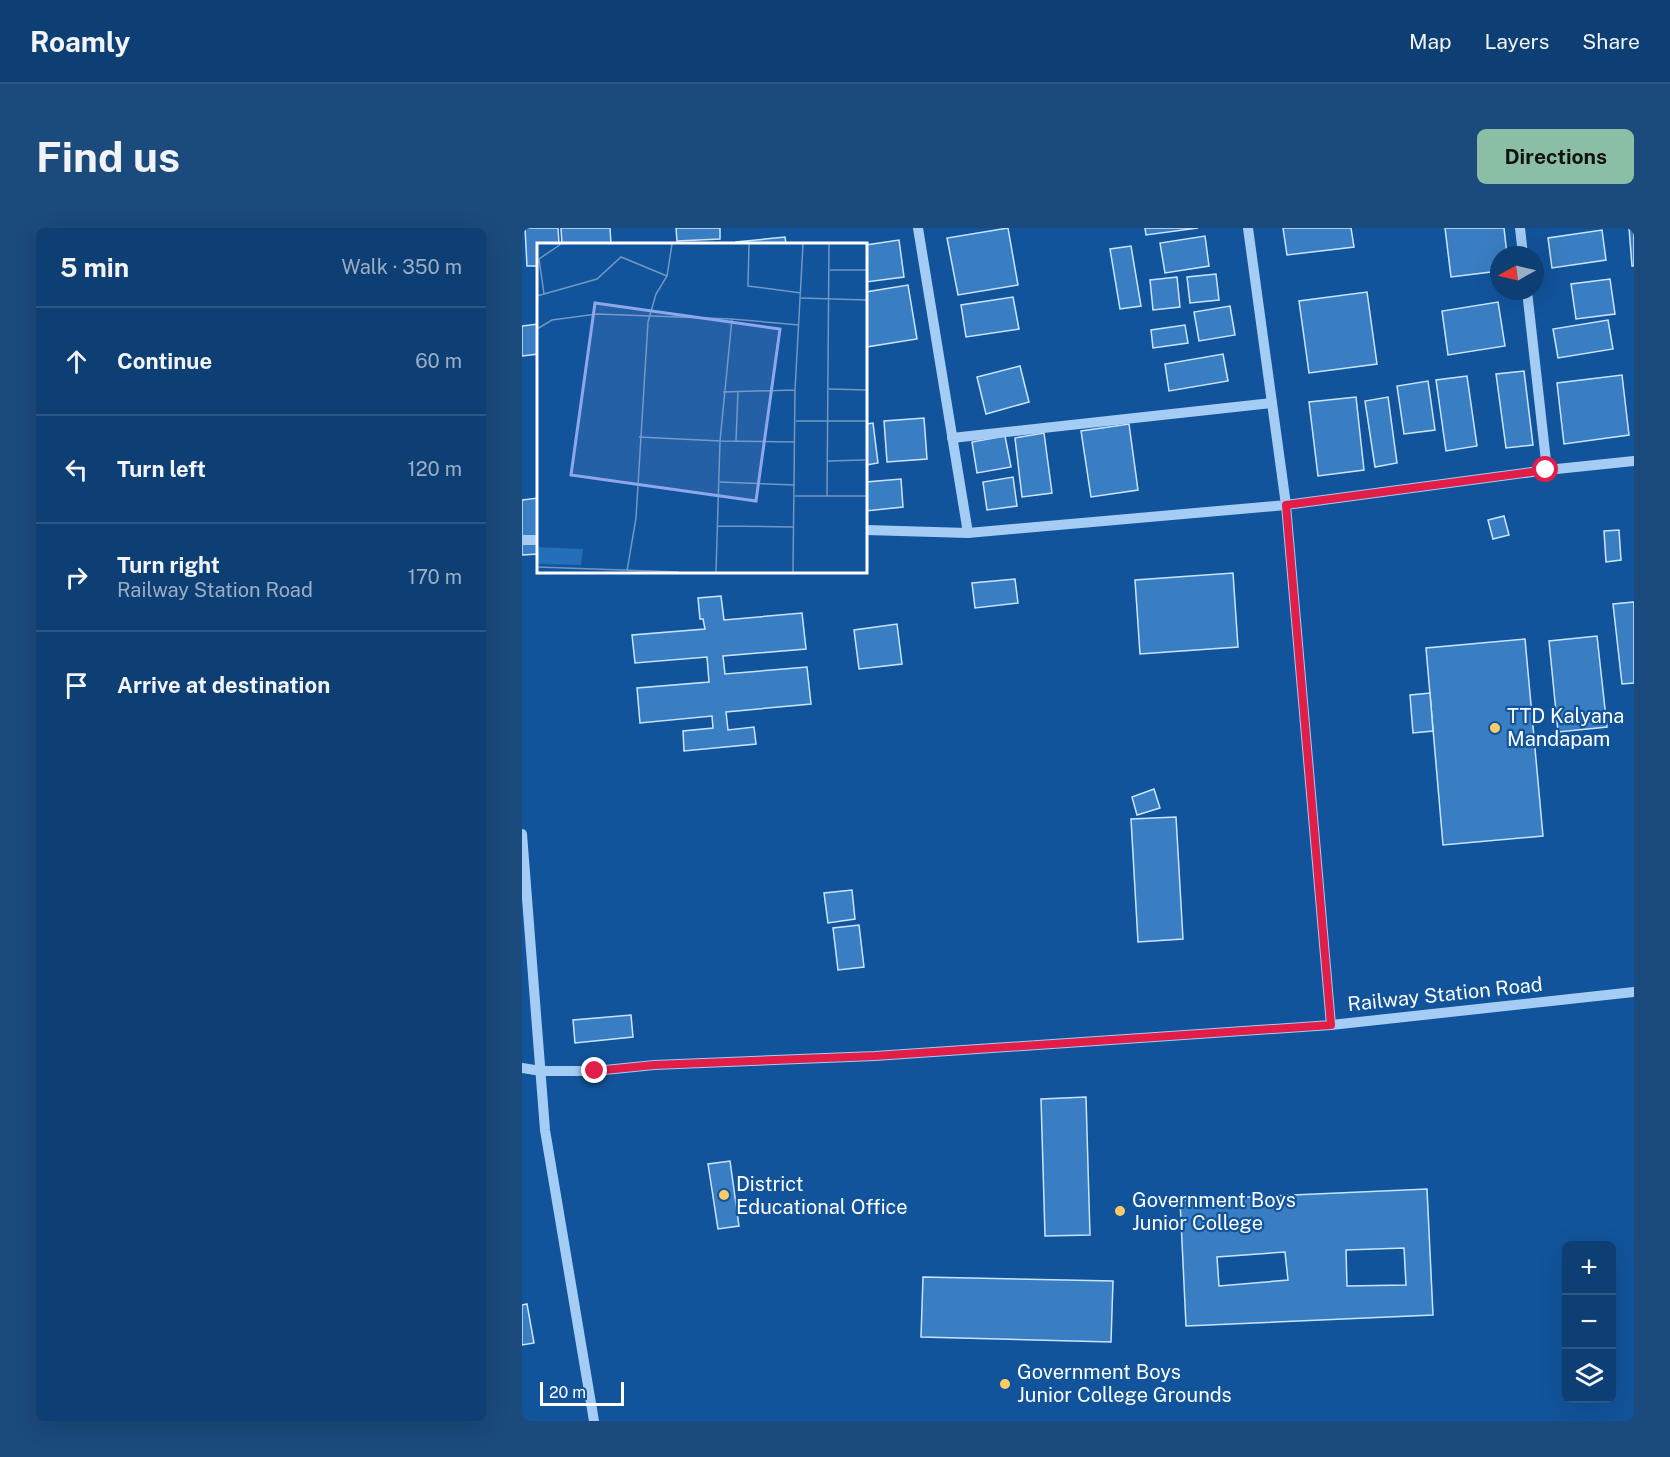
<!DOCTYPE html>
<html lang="en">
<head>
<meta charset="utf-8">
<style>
	:root { --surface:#0d3f74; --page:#1b4a7c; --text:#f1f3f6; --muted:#9aafc5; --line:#2d5886; --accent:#8abfa5 }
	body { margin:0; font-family:"Public Sans",sans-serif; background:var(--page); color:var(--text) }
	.controls { position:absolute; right:18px; bottom:18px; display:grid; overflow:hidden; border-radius:9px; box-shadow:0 6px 24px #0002 }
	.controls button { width:54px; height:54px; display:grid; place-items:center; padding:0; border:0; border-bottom:2px solid var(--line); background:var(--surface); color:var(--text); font:30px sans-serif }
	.compass { position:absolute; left:968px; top:18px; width:54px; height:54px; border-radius:50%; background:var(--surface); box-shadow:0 6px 24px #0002; rotate:262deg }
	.scale { position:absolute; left:18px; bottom:15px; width:84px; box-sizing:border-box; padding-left:6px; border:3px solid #fff; border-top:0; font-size:16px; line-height:21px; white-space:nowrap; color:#fff; -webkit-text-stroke:4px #11549b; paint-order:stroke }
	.stop { position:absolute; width:18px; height:18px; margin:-14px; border:4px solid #e11d48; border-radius:50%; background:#fff }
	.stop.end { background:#e11d48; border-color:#fff; box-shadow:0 2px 6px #0008 }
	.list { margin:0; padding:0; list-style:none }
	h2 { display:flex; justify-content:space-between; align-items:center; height:78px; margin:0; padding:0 24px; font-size:26px }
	h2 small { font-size:20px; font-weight:400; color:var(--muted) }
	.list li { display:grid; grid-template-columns:39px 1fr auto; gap:18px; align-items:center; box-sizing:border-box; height:108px; padding:0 24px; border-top:2px solid var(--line) }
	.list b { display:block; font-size:22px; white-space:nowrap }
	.list p { margin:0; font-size:20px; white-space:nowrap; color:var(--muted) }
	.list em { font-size:20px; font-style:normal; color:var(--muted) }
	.icon { flex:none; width:33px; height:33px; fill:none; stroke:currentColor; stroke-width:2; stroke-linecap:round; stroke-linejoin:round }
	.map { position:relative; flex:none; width:1112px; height:1193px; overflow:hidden; border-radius:9px }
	header { display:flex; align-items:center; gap:36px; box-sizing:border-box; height:84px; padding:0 30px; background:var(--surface); border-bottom:2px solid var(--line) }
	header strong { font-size:28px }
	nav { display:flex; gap:33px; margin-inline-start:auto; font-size:21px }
	.intro { display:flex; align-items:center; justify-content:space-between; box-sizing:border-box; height:144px; padding:0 36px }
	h1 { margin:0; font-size:42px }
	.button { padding:15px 27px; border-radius:9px; background:var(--accent); color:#111; font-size:21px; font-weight:700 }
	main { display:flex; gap:36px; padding:0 36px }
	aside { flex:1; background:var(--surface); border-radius:9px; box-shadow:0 6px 24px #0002 }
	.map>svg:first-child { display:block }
	.building { fill:#397ec2; stroke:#cce5fe; stroke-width:1.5; fill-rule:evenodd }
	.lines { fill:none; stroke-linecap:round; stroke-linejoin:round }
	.minor { stroke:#a4ccf4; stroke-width:10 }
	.route { stroke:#e11d48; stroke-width:8 }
	.poi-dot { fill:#ffcb67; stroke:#11549b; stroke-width:2 }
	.labels { text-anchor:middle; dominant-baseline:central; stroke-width:4.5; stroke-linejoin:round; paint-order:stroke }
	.poi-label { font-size:20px; fill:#fff; stroke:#11549b; text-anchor:start }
	.street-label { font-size:20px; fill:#fff; stroke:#11549b }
	.inset-road { fill:none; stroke:#7098c3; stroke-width:1.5 }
	.view { fill:#8ea6ec; fill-opacity:0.15; stroke:#8ea6ec; stroke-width:3 }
	.inset-edge { fill:none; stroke:#fff; stroke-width:3 }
</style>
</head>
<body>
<header>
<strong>Roamly</strong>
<nav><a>Map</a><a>Layers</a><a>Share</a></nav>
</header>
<div class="intro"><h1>Find us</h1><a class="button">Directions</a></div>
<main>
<aside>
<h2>5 min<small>Walk · 350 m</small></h2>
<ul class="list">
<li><svg class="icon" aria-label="ahead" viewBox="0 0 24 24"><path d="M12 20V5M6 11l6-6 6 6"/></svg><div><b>Continue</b></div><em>60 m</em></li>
<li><svg class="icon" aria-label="left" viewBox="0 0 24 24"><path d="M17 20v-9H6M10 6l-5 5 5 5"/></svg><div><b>Turn left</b></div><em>120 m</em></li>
<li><svg class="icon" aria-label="right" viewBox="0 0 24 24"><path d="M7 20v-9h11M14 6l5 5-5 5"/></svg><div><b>Turn right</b><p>Railway Station Road</p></div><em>170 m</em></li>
<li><svg class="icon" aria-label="arrive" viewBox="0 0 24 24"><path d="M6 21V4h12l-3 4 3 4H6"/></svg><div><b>Arrive at destination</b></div></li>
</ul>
</aside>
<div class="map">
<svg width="1112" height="1193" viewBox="0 0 1112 1193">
	<rect width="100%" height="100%" fill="#11549b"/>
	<g class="building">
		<path d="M3,0h33l1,16h-21v22h-11z"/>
		<path d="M39,0h49l1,16h-49z"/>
		<path d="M154,0h44v11l-43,2z"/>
		<path d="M486,0l10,57 -60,10 -11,-57z"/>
		<path d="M623,0h53l-52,7z"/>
		<path d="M761,0h68l3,19 -67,8z"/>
		<path d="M923,0h59l3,27h-8v16l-48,6z"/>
		<path d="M1107,0h5v38h-2z"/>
		<path d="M1080,2l4,30 -54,8 -4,-30z"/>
		<path d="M683,8l4,30 -44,7 -5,-30z"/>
		<path d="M263,9l1,7h-50v-2z"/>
		<path d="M377,12l5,37 -38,5v-37z"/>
		<path d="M609,18l10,60 -21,3 -10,-60z"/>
		<path d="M694,46l3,26 -29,3 -3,-26z"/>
		<path d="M655,49l3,30 -27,3 -3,-30z"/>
		<path d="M1088,51l5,35 -39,5 -5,-35z"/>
		<path d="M386,57l9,54 -51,8v-55z"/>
		<path d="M845,64l10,72 -68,9 -10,-72z"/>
		<path d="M491,69l6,32 -53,8 -5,-32z"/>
		<path d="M976,74l7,44 -57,9 -6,-44z"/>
		<path d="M708,78l5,29 -36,6 -5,-29z"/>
		<path d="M1086,92l5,29 -55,9 -5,-29z"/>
		<path d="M16,96v30l-16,2v-30z"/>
		<path d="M663,97l3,18 -35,5 -2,-18z"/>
		<path d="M701,126l5,27 -59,10 -4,-27z"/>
		<path d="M498,138l9,36 -43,12 -9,-37z"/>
		<path d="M1002,143l9,74 -27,3 -10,-74z"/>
		<path d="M1100,147l7,60 -65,9 -7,-61z"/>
		<path d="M945,148l10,70 -31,5 -10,-71z"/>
		<path d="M906,153l7,49 -31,4 -7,-48z"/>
		<path d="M834,169l8,73 -46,6 -9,-74z"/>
		<path d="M866,169l9,66 -22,4 -10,-66z"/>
		<path d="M402,190l3,41 -40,3 -3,-41z"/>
		<path d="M351,195l5,40 -12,2v-41z"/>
		<path d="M607,196l9,66 -47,7 -10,-66z"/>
		<path d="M522,205l8,60 -30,4 -7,-59z"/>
		<path d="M483,208l6,31 -34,6 -5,-31z"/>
		<path d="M491,249l4,29 -30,4 -4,-28z"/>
		<path d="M379,251l2,28 -37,4v-29z"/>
		<path d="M16,270v56l-16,1v-55z"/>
		<path d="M982,288l5,19 -16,4 -5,-19z"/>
		<path d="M1097,302l2,30 -15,2 -2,-31z"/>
		<path d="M711,345l5,74 -98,7 -5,-74z"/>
		<path d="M493,351l3,24 -43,5 -3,-25z"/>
		<path d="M199,368l3,24 78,-7 4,36 -83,7 2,18 82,-7 4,37 -85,8 2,18 26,-3 2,17 -72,7 -1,-20 30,-3 -1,-12 -72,7 -3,-35 72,-6 -2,-25 -72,6 -3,-28 73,-6 -2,-10h-3l-2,-21z"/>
		<path d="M1112,374v81l-12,1 -9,-80z"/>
		<path d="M375,396l5,40 -43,5 -5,-39z"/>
		<path d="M1075,408l10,91 -49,5 -9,-91z"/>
		<path d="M1003,411l18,197 -100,9 -17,-197z"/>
		<path d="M908,465l3,38 -20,2 -3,-38z"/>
		<path d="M632,561l6,19 -23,7 -5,-18z"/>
		<path d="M654,589l7,122 -45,3 -7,-123z"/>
		<path d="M330,662l3,29 -27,4 -4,-30z"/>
		<path d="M337,697l5,42 -26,3 -5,-42z"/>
		<path d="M109,787l2,22 -58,6 -2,-23z"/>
		<path d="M564,869l4,138 -45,1 -4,-137z"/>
		<path d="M208,933l9,65 -21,3 -10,-65z"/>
		<path d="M905,961l6,126 -247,11 -6,-126zM882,1020l2,37 -59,1 -1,-36zM763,1024l3,28 -69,6 -2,-29z"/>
		<path d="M401,1049l190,4 -2,61 -190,-5z"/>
		<path d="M5,1076l7,39 -12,2v-40z"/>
	</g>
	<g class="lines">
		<g class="minor">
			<path d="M396,0l50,305"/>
			<path d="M998,0l3,27"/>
			<path d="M1005,63l20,179"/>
			<path d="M430,210l320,-35"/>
			<path d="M344,302l102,3 318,-28 -38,-277"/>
			<path d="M0,312h16"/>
			<path d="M0,606l23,296 49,291"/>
			<path d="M809,797l-45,-520 261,-35 87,-9"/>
			<path d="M0,840l19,3h54l59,-6 221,-9 456,-31 303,-33"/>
		</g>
	</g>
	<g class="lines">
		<path class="route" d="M73,843l59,-6 221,-9 456,-31 -45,-520 260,-35"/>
	</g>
	<g class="poi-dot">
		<circle cx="973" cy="500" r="6"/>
		<circle cx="202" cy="967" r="6"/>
		<circle cx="598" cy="983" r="6"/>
		<circle cx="483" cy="1156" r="6"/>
	</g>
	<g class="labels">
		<g class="poi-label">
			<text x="985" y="488">TTD Kalyana<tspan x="985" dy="23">Mandapam</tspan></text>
			<text x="214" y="956">District<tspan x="214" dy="23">Educational Office</tspan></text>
			<text x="610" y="972">Government Boys<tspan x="610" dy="23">Junior College</tspan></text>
			<text x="495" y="1144">Government Boys<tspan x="495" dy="23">Junior College Grounds</tspan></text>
		</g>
		<g class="street-label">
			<text transform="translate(923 766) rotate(-6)">Railway Station Road</text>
		</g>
	</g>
	<g transform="translate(15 15)">
		<rect width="330" height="330" fill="#11549b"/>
		<path d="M0,304l46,2 -2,16 -44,-1z" fill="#236fb9"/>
		<path class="inset-road" d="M212,1l-1,42 53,7M293,27h37M7,51l-5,-35 22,-15M0,53l60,-17 24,-22 46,19M264,55l66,2M0,86l15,-9 45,-6 135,5M292,146l38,1M186,149l72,-2M259,178h71M102,194l81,4 -4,131M199,198l2,-50M257,199l-74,-1 12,-122 67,6M291,218l37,-1M183,239l75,3M258,253h72M290,253l2,-252M181,283l75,1M0,324l142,5M90,328l9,-53 12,-196 8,-28 11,-18 5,-32M256,329l2,-182 8,-146"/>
		<path class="view" d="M58,60l185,26 -24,172 -185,-26z"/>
		<rect width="330" height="330" class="inset-edge"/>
	</g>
</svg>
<div class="controls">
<button>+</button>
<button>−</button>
<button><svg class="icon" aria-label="layers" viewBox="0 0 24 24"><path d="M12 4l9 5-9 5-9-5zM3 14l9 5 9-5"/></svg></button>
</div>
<svg class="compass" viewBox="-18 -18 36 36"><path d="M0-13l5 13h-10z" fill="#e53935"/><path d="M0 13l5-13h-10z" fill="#9aafc5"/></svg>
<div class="scale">20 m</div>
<div class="stop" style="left:1024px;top:242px"></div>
<div class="stop end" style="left:73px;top:843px"></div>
</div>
</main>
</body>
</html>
